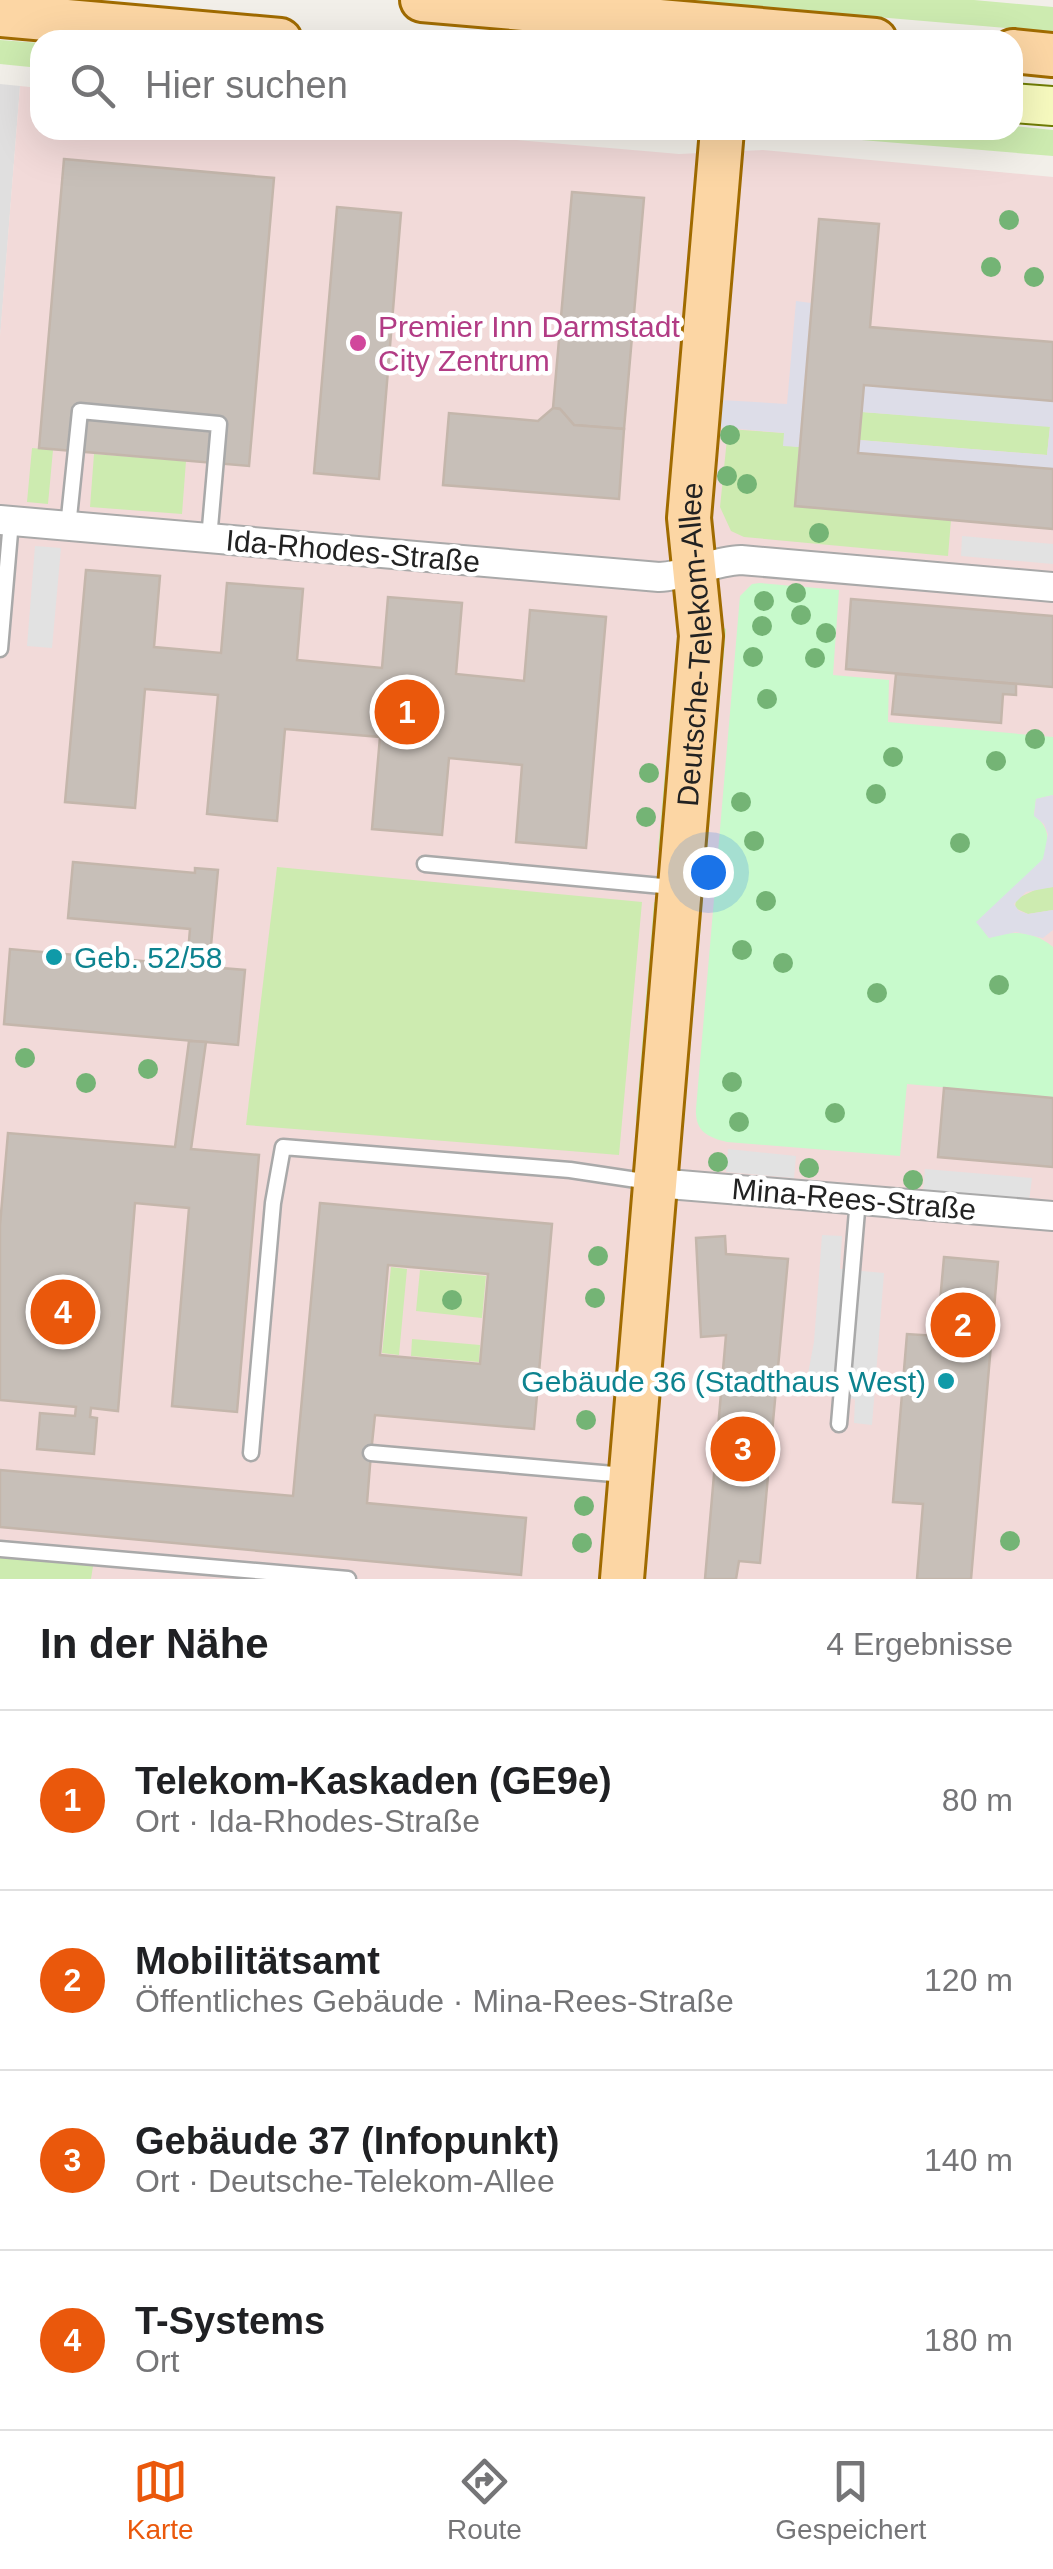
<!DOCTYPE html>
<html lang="de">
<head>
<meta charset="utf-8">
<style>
	:root { --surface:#fff; --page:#f6f6f6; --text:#202124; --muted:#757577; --line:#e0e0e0; --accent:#ea580c }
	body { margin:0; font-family:Arial,sans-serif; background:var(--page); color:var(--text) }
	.you { position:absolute; left:708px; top:872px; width:35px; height:35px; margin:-25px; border:8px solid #fff; border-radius:50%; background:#1a73e8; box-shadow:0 0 0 15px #1a73e833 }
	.badge { display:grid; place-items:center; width:65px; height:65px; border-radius:50%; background:var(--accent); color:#fff; font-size:32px; font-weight:700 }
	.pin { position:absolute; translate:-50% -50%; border:5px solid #fff; box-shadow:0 2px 10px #0006 }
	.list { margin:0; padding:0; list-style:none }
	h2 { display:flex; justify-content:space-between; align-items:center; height:130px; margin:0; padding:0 40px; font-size:42px }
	h2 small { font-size:32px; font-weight:400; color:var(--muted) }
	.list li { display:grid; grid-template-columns:65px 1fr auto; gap:30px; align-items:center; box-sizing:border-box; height:180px; padding:0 40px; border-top:2px solid var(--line) }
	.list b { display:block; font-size:38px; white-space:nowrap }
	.list p { margin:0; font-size:32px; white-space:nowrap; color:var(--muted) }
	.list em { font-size:32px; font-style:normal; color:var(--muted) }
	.icon { flex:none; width:55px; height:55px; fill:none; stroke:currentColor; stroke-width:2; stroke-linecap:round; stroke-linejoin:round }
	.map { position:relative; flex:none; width:1053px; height:1579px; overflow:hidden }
	.search { position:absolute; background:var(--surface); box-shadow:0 10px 40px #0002; left:30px; right:30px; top:30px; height:110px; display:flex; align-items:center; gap:25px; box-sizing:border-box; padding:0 35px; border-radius:30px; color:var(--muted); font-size:38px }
	.sheet { height:850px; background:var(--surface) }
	nav { display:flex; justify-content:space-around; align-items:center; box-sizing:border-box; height:140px; border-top:2px solid var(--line); background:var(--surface); font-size:28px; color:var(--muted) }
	nav a { display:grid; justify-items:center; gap:5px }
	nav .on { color:var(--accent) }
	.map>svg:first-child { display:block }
	.residential { fill:#e0dfdf }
	.commercial { fill:#f2dad9; fill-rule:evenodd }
	.grass { fill:#cdebb0 }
	.park { fill:#c8facc }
	.parking { fill:#e2e2e2 }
	.plaza { fill:#dddde8 }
	.building { fill:#c7bfb8; stroke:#c4b6ab; stroke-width:2.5; fill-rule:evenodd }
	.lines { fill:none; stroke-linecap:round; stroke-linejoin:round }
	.lane-casing { stroke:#a9a9a9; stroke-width:19 }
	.street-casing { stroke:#a9a9a9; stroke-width:32 }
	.secondary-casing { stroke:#707d05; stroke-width:42 }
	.primary-casing { stroke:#a06b00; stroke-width:48 }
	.lane { stroke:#fff; stroke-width:14 }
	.street { stroke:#fff; stroke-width:28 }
	.secondary { stroke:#f7fabf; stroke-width:38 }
	.primary { stroke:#fcd6a4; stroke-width:42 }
	.tree { fill:#74b475 }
	.hotel-dot { fill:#d1479c; stroke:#fff; stroke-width:4 }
	.culture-dot { fill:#0f9aa8; stroke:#fff; stroke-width:4 }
	.labels { text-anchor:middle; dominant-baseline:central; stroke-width:9; stroke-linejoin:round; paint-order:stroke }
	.hotel-label { font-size:30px; fill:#b23c85; stroke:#fff; text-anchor:start }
	.street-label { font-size:30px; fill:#222; stroke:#fff }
	.culture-label { font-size:30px; fill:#0d838f; stroke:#fff; text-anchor:start }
</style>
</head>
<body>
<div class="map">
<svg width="1053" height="1579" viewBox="0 0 1053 1579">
	<rect width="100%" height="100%" fill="#f2efe9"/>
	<path class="residential" d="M0,84l20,2 -20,254z"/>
	<path class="commercial" d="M20,86l20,2v42h360l279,24 84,-4 290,27v1402h-1053v-1243zM86,570l74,7 -6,70 67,6 7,-70 74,7 -5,70 85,8 6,-71 74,6 -6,71 68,7 6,-70 76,6 -21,231 -69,-7 6,-76 -73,-7 -7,77 -70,-6 8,-92 -95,-8 -8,91 -69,-6 10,-119 -73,-6 -10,118 -70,-6z"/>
	<g class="grass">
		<path d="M677,0h297l79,7v25z"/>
		<path d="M0,40l40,3v25l-40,-4z"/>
		<path d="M1013,126l40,4v26l-288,-24 248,-2z"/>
		<path d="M862,412l188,14 -3,29 -188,-15z"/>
		<path d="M728,429l57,4 -1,12 15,2 -4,59 156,14 -3,36 -204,-19 -13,-6 -11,-24z"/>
		<path d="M32,448l21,2 -5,54 -21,-2z"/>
		<path d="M94,454l92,7 -4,53 -92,-7z"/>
		<path d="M683,622l-19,225 -6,3 20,-224z"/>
		<path d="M716,624l10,5 -42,495 -5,4z"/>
		<path d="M277,867l365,35 -23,253 -373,-30z"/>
		<path d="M1053,887v23l-25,4 -13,-6 1,-9 21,-10z"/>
		<path d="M654,902l4,1 -12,222 -8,-1 -2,-7z"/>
		<path d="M671,1239l-22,294 -7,46z"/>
		<path d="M391,1267l16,2 -8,86 -17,-2z"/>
		<path d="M420,1270l66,6 -4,42 -66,-7z"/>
		<path d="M412,1339l68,6 -1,17 -68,-6z"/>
		<path d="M0,1557l93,9 -2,13h-91z"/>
	</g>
	<path class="park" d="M760,583l79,7 -6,85 56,5 -1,42 165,15v58l-17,4 -2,16c16,13 16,25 9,44l-60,71 6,8c23,-8 45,-7 64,9v150l-146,-13 -7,72 -173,-14c-20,-5 -32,-11 -31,-33l44,-513 12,-12z"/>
	<g class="parking">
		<path d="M962,536l91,8v20l-92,-8z"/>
		<path d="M35,546l26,2 -9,100 -25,-2z"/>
		<path d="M728,1149l68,7 -2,22 -68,-6z"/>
		<path d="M925,1169l107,9 -3,23 -106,-11z"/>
		<path d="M822,1235l20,1 -2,33 44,4 -12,152 -18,-2 1,-24 -50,-10 9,-47z"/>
	</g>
	<g class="plaza">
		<path d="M796,301l15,2 -12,144 -16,-1 1,-13 -65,-6 2,-27 66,4z"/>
		<path d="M864,385l189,16v68l-195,-16 1,-13 188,15 3,-28 -188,-15z"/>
		<path d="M1053,795v92l-27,5 -12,12 5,7 9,3 25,-4v20l-10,8 -27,-6 -27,6 -13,-16 67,-63 5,-25 -4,-10 -10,-8 2,-17z"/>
	</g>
	<g class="building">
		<path d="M64,159l210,19 -25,288 -210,-18z"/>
		<path d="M572,192l72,6 -20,231 -50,-4 -14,-16 -7,-1z"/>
		<path d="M337,207l64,6 -22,266 -65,-6z"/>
		<path d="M819,219l60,5 -9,103 183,15v59l-189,-16 -6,68 195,16v60l-258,-23z"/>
		<path d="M553,408l7,1 14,16 50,4 -5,70 -176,-14 6,-72 89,8z"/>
		<path d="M86,570l74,6 -6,71 67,6 6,-70 76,6 -6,71 85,8 6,-71 74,6 -6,71 68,7 6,-71 76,7 -20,231 -70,-6 6,-77 -73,-7 -7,77 -70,-6 8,-92 -95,-8 -8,92 -70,-7 11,-119 -73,-6 -10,119 -70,-6z"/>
		<path d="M851,599l202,17v71l-207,-18z"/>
		<path d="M896,674l120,10v11l-13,-1 -2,29 -109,-9z"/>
		<path d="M73,862l122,11v-5l23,2 -9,97 36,3 -7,75 -234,-21 6,-75 177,16 3,-36 -122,-11z"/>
		<path d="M189,1041l17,1 -15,107 68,6 -22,257 -65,-6 17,-198 -54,-5 -17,208 -27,-3 -1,9 7,1 -3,36 -57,-5 3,-36 35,3 1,-9 -76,-7v-175l8,-92 167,14z"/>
		<path d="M944,1088l109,10v69l-115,-10z"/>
		<path d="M320,1203l232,21 -18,205 -159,-14 -4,38 -4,50 159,15 -5,57 -521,-48v-57l293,26zM388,1265l100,9 -8,90 -100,-9z"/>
		<path d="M725,1236l1,18 62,5 -28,304 -21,-2 -3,18h-31l21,-244 -25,2 -5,-99z"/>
		<path d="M944,1257l54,5 -27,317h-54l6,-75 -30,-2 14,-168 30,2z"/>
	</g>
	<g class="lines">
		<defs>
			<g id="lane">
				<path d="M68,527l12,-116 139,13 -10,115"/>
				<path d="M0,649l11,-128"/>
				<path d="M425,864l248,23"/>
				<path d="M839,1424l19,-225"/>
				<path d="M251,1453l22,-250 10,-56 287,23 80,12"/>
				<path d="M371,1453l254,22"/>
				<path d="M0,1549l348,30"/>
			</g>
			<g id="street">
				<path d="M0,520l659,57c29,-1 53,-16 82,-17l312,27"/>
				<path d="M656,1183l397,33"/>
			</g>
			<path id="secondary" d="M1013,103l40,3"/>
			<g id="primary">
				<path d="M422,0l453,40"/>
				<path d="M0,15l280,25"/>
				<path d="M1013,51l40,4"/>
				<path id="s1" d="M622,1579l79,-943 -12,-118 33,-388"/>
			</g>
		</defs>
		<use href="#lane" class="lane-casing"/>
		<use href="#street" class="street-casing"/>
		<use href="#secondary" class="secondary-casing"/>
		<use href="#primary" class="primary-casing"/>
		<use href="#lane" class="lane"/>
		<use href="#street" class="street"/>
		<use href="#secondary" class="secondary"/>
		<use href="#primary" class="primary"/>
	</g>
	<g class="tree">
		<circle cx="1009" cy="220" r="10"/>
		<circle cx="991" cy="267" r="10"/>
		<circle cx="1034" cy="277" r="10"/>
		<circle cx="730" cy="435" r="10"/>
		<circle cx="727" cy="476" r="10"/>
		<circle cx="747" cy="484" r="10"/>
		<circle cx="819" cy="533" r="10"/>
		<circle cx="796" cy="593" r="10"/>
		<circle cx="764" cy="601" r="10"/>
		<circle cx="801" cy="615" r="10"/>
		<circle cx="762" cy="626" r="10"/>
		<circle cx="826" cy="633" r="10"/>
		<circle cx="753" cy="657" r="10"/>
		<circle cx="815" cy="658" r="10"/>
		<circle cx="767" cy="699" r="10"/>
		<circle cx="1035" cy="739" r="10"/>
		<circle cx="893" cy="757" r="10"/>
		<circle cx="996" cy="761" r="10"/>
		<circle cx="649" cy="773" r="10"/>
		<circle cx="876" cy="794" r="10"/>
		<circle cx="741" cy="802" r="10"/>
		<circle cx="646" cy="817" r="10"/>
		<circle cx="754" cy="841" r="10"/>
		<circle cx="960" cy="843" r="10"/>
		<circle cx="766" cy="901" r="10"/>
		<circle cx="742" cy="950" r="10"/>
		<circle cx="783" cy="963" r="10"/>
		<circle cx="999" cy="985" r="10"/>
		<circle cx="877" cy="993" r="10"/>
		<circle cx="25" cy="1058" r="10"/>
		<circle cx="148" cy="1069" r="10"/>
		<circle cx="732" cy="1082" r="10"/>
		<circle cx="86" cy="1083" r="10"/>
		<circle cx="835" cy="1113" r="10"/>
		<circle cx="739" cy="1122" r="10"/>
		<circle cx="718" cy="1162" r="10"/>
		<circle cx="809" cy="1168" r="10"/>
		<circle cx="913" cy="1180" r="10"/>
		<circle cx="598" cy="1256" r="10"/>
		<circle cx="595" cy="1298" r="10"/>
		<circle cx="452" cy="1300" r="10"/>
		<circle cx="590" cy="1383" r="10"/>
		<circle cx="586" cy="1420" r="10"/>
		<circle cx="584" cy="1506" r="10"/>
		<circle cx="1010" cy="1541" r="10"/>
		<circle cx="582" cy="1543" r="10"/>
	</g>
	<circle class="hotel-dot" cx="358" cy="343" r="10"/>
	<g class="culture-dot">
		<circle cx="54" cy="957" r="10"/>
		<circle cx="946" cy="1381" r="10"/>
	</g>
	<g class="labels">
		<g class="hotel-label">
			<text x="378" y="326">Premier Inn Darmstadt<tspan x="378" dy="34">City Zentrum</tspan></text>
		</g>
		<g class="street-label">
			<text transform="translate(353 551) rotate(5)">Ida-Rhodes-Straße</text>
			<text stroke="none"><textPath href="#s1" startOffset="938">Deutsche-Telekom-Allee</textPath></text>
			<text transform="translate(854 1199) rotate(5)">Mina-Rees-Straße</text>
		</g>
		<g class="culture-label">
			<text x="74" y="957">Geb. 52/58</text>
			<text x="926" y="1381" text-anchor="end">Gebäude 36 (Stadthaus West)</text>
		</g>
	</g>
</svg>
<div class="you"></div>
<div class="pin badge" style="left:407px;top:712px">1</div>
<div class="pin badge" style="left:963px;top:1325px">2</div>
<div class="pin badge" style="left:743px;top:1449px">3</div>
<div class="pin badge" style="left:63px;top:1312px">4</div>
<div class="search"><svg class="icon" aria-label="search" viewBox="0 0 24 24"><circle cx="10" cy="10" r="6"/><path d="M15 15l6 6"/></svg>Hier suchen</div>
</div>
<section class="sheet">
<h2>In der Nähe<small>4 Ergebnisse</small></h2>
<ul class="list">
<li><span class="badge">1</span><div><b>Telekom-Kaskaden (GE9e)</b><p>Ort · Ida-Rhodes-Straße</p></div><em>80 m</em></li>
<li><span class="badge">2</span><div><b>Mobilitätsamt</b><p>Öffentliches Gebäude · Mina-Rees-Straße</p></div><em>120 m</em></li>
<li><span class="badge">3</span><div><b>Gebäude 37 (Infopunkt)</b><p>Ort · Deutsche-Telekom-Allee</p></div><em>140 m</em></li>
<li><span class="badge">4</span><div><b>T-Systems</b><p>Ort</p></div><em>180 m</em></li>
</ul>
</section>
<nav>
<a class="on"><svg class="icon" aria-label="map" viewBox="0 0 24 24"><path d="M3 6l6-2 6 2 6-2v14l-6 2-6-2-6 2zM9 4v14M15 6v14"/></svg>Karte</a>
<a><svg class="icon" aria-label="directions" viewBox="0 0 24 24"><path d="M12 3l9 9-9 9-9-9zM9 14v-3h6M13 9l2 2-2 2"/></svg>Route</a>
<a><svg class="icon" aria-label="saved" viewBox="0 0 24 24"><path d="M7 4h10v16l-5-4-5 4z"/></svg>Gespeichert</a>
</nav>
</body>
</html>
